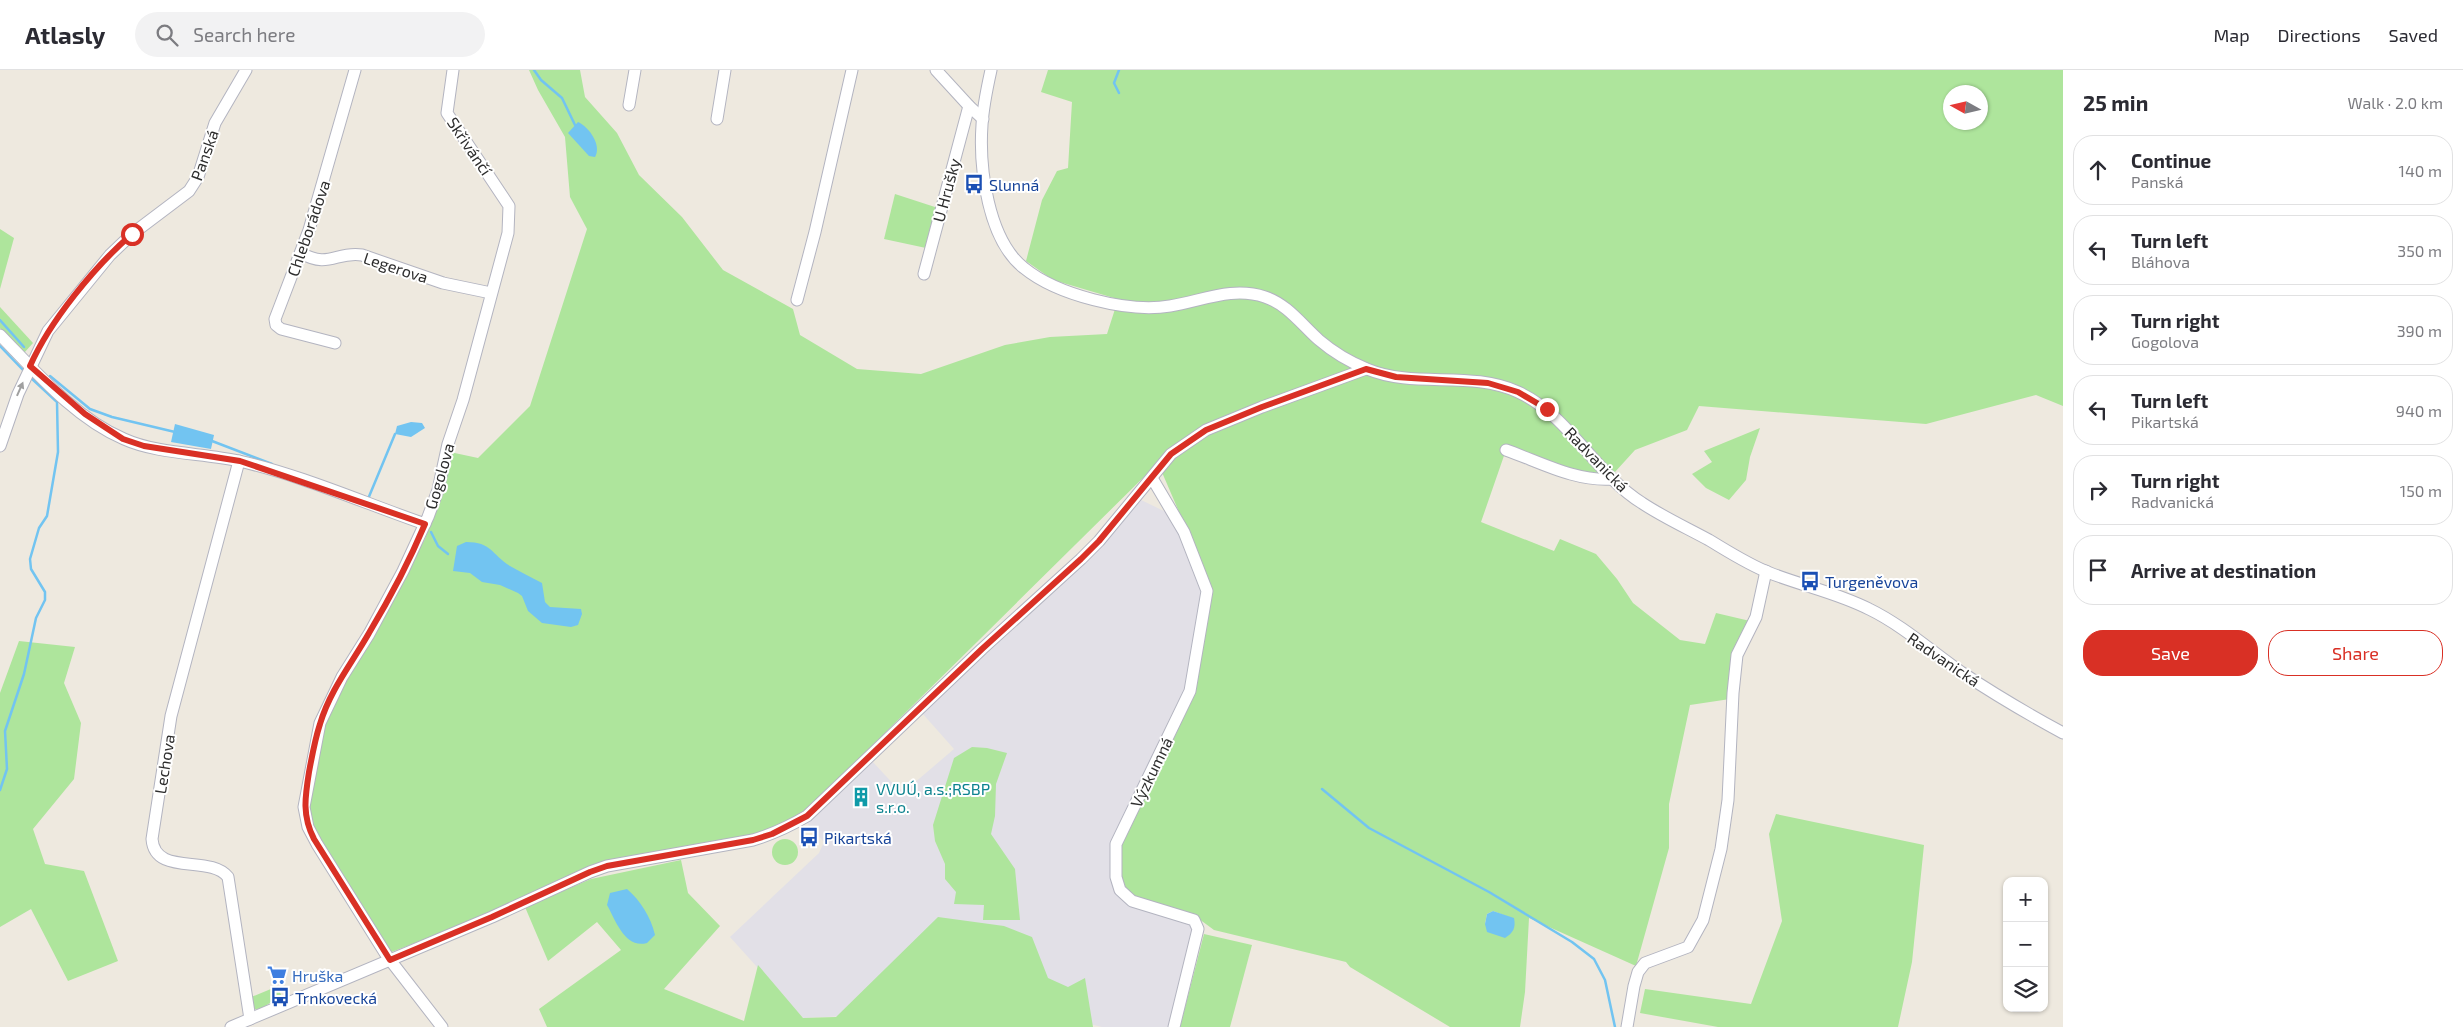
<!DOCTYPE html>
<html lang="en">
<head>
<meta charset="utf-8">
<style>
	:root { --surface:#fff; --page:#f2f2f3; --text:#2b2b33; --muted:#7c7c81; --line:#e1e1e2; --accent:#d93025 }
	body { margin:0; font-family:"Exo 2",sans-serif; background:var(--page); color:var(--text) }
	.controls { position:absolute; right:15px; bottom:15px; display:grid; overflow:hidden; border-radius:10px; box-shadow:0 1px 4px #0004 }
	.controls button { width:45px; height:45px; display:grid; place-items:center; padding:0; border:0; border-bottom:1px solid var(--line); background:var(--surface); color:var(--text); font:25px sans-serif }
	.compass { position:absolute; left:1943px; top:15px; width:45px; height:45px; border-radius:50%; background:var(--surface); box-shadow:0 1px 4px #0004; rotate:278deg }
	.stop { position:absolute; width:15px; height:15px; margin:-11px; border:4px solid #d93025; border-radius:50%; background:#fff }
	.stop.end { background:#d93025; border-color:#fff; box-shadow:0 1px 5px #0008 }
	.list { margin:0; padding:0; list-style:none }
	h2 { display:flex; justify-content:space-between; align-items:center; height:65px; margin:0; padding:0 20px; font-size:21px }
	h2 small { font-size:16px; font-weight:400; color:var(--muted) }
	.list li { display:grid; grid-template-columns:32px 1fr auto; gap:15px; align-items:center; box-sizing:border-box; height:70px; margin:0 10px 10px; padding:0 10px; border:1px solid var(--line); border-radius:20px }
	.list b { display:block; font-size:19px; white-space:nowrap }
	.list p { margin:0; font-size:16px; white-space:nowrap; color:var(--muted) }
	.list em { font-size:16px; font-style:normal; color:var(--muted) }
	.actions { display:flex; gap:10px; padding:15px 20px }
	.actions a { flex:1; padding:11px 0; border:1px solid var(--accent); border-radius:20px; text-align:center; font-size:18px; color:var(--accent) }
	.actions .main { background:var(--accent); color:#fff }
	.icon { flex:none; width:28px; height:28px; fill:none; stroke:currentColor; stroke-width:2; stroke-linecap:round; stroke-linejoin:round }
	.map { position:relative; flex:none; width:2063px; height:957px; overflow:hidden }
	header { display:flex; align-items:center; gap:30px; box-sizing:border-box; height:70px; padding:0 25px; background:var(--surface); border-bottom:1px solid var(--line) }
	header strong { font-size:24px }
	nav { display:flex; gap:28px; margin-inline-start:auto; font-size:18px }
	.search { width:350px; height:45px; background:var(--page); display:flex; align-items:center; gap:12px; box-sizing:border-box; padding:0 18px; border-radius:28px; color:var(--muted); font-size:19px }
	main { display:flex }
	aside { flex:1; background:var(--surface) }
	.map>svg:first-child { display:block }
	.industrial { fill:#e2e0e7 }
	.green { fill:#aee59c; fill-rule:evenodd }
	.water { fill:#72c4f1 }
	.lines { fill:none; stroke-linecap:round; stroke-linejoin:round }
	.stream { stroke:#72c4f1; stroke-width:2.5 }
	.minor-casing { stroke:#b3b4c0; stroke-width:13 }
	.minor { stroke:#fff; stroke-width:11 }
	.oneway { fill:#a0a0a0 }
	.route { stroke:#d93025; stroke-width:6 }
	.labels { text-anchor:middle; dominant-baseline:central; stroke-width:4; stroke-linejoin:round; paint-order:stroke }
	.street-label { font-size:16px; fill:#2d2d2d; stroke:#fff }
	.transit-label { font-size:16px; fill:#164399; stroke:#fff; text-anchor:start }
	.culture-label { font-size:16px; fill:#0d838f; stroke:#fff; text-anchor:start }
	.shop-label { font-size:16px; fill:#366cbe; stroke:#fff; text-anchor:start }
</style>
</head>
<body>
<header>
<strong>Atlasly</strong>
<div class="search"><svg class="icon" aria-label="search" viewBox="0 0 24 24"><circle cx="10" cy="10" r="6"/><path d="M15 15l6 6"/></svg>Search here</div>
<nav><a>Map</a><a>Directions</a><a>Saved</a></nav>
</header>
<main>
<div class="map">
<svg width="2063" height="957" viewBox="0 0 2063 957">
	<rect width="100%" height="100%" fill="#eee9df"/>
	<path class="industrial" d="M1139,429l29,14 7,7 27,69 -16,99 -67,208 16,12 55,14 4,8 -25,97h-67l-77,-19 -222,10 -73,-81 89,-84 5,-11 -18,-20 66,-61 26,28 8,1 48,-41 -32,-36 173,-159z"/>
	<g class="green">
		<path d="M529,0h51l5,27 32,36 22,42 43,42 41,53 70,39 7,26 57,34 64,5 84,-29 45,-8 57,-3 8,-25 -1,-11 -61,-18 -27,-19 16,-61 15,-29 11,-3 4,-66 -31,-10 7,-22h1015v336l-27,-11 -110,29 -227,-18 -12,24 -52,20 -30,33 -99,-33 -25,72 73,29 6,-12 36,15 21,25 16,24 47,37 25,4 11,-31 34,8 -20,78 -40,6 -21,99v44l-33,118 -107,-48 -4,74 -5,35h-70l-100,-60 -4,-5 -132,-32 -19,-14 -59,-18 -10,-7 -6,-14 -1,-31 74,-152 20,-103 -55,-128 -349,345 -26,17 -20,9 -162,29 -98,46 -114,44 -73,-116 -8,-35 16,-81 101,-182 16,-46 9,-41 28,6 52,-52 57,-177 -17,-32 -5,-60 -27,-47zM1950,22h30v30h-30zM1493,841l21,8 -29,5 2,-10z"/>
		<path d="M895,124l43,14 -12,40 -42,-9z"/>
		<path d="M0,159l14,9 -14,51z"/>
		<path d="M0,237l33,36 -9,10 -24,-25z"/>
		<path d="M1760,358l-10,29 -4,23 -17,20 -23,-12 -14,-14 20,-12 -8,-11z"/>
		<path d="M19,571l56,6 -11,36 17,40 -7,56 -41,50 12,35 39,7 34,90 -50,20 -37,-72 -31,18v-234z"/>
		<path d="M972,677l15,1 20,5 -11,31 -1,32 -4,18 24,35 5,51h-37l1,-15 -30,-1 2,-12 -11,-13v-15l-10,-23 -2,-16 21,-67z"/>
		<path d="M1776,744l148,31 -12,117 -14,65h-180l-78,-14 5,-24 106,15 31,-83 -13,-87z"/>
		<circle cx="785" cy="782" r="13"/>
		<path d="M681,790l7,33 32,33 -56,63 80,32 14,-56 45,53 33,-1 102,-100 66,9 28,11 16,41 20,9 17,-9 8,49h-546l-8,-18 82,-59 -24,-28 -49,39 -23,-54 66,-28z"/>
		<path d="M1204,864l48,11 -22,82h-50z"/>
		<path d="M278,916l3,9c-9,4 -16,16 -29,14l-3,-11z"/>
	</g>
	<g class="water">
		<path d="M578,52c11,5 24,23 17,35l-6,-1 -21,-23z"/>
		<path d="M411,352l11,1 3,5 -14,9 -16,-3 2,-8z"/>
		<path d="M175,354l39,11 -3,14 -40,-7z"/>
		<path d="M466,472c26,0 25,12 44,24 10,6 21,11 32,17l3,19 5,5 31,2 1,5 -4,11 -7,2 -29,-4 -14,-12 -6,-15 -4,-3 -18,-8 -18,-3 -12,-9 -17,-2 4,-25z"/>
		<path d="M627,819c13,11 24,28 28,46l-8,8c-22,6 -31,-22 -40,-38l3,-12z"/>
		<path d="M1493,841l21,7c2,10 -1,15 -9,20l-18,-6 -2,-8 2,-10z"/>
	</g>
	<g class="lines">
		<g class="stream">
			<path d="M534,0l7,10 21,18 13,27"/>
			<path d="M1119,0l-5,13 5,10"/>
			<path d="M0,250l24,27"/>
			<path d="M0,276l23,24"/>
			<path d="M50,306l40,33 22,8 63,15"/>
			<path d="M212,371l60,23"/>
			<path d="M368,429l27,-65"/>
			<path d="M431,462l7,14 10,8"/>
			<path d="M1322,719l47,39 120,64 83,50 22,17 11,21 10,47"/>
			<path d="M0,720l7,-21 -2,-38 19,-57 12,-56 9,-18v-8l-14,-23 -1,-10 9,-31 8,-12 11,-64 -1,-50 -27,-25"/>
		</g>
		<defs>
			<g id="minor">
				<path d="M936,0l33,36 14,13"/>
				<path d="M991,0c-4,18 -8,37 -9,55 -3,43 6,115 42,143 33,27 104,45 146,38 32,-5 62,-20 95,-9 22,7 37,28 54,43 14,12 31,22 48,29 48,20 103,1 151,23 52,24 76,81 124,111 21,14 45,25 67,37 20,12 40,25 61,33 33,13 68,20 99,36 33,16 62,42 92,63 33,22 67,42 102,61"/>
				<path d="M629,35l6,-35"/>
				<path d="M717,49l8,-49"/>
				<path d="M301,183c28,16 35,-2 61,2l81,28 48,10"/>
				<path d="M924,204l45,-168"/>
				<path d="M797,230l18,-68 37,-162"/>
				<path d="M0,265c36,37 75,83 124,104 33,15 79,14 115,22 62,14 125,42 186,63"/>
				<path d="M335,273l-54,-14 -5,-4 -1,-6 34,-89 46,-160"/>
				<path d="M0,376l18,-52 30,-63 62,-76 22,-21 57,-43 9,-14 17,-54 31,-53"/>
				<path d="M1506,380c34,12 70,32 107,29"/>
				<path d="M239,391l-68,255 -19,123c3,38 58,15 76,38l22,142"/>
				<path d="M1152,408l32,54 23,59 -17,100 -74,153v33l4,13 12,11 62,19 4,9 -24,98"/>
				<path d="M231,957l261,-110 98,-45 17,-6 146,-26c20,-6 37,-14 54,-24l175,-167 99,-90 18,-18 72,-87 35,-24 56,-23 104,-38"/>
				<path d="M442,957l-55,-71 -70,-112 -9,-17 -4,-20 16,-84 22,-46 27,-43 34,-63 25,-54 10,-27 10,-46 15,-44 45,-167 1,-27 -62,-93 6,-43"/>
				<path d="M1627,957l7,-41 4,-14 7,-9 43,-16 15,-27 18,-71 7,-49 5,-107 4,-38 19,-38 10,-46"/>
			</g>
		</defs>
		<use href="#minor" class="minor-casing"/>
		<use href="#minor" class="minor"/>
	</g>
	<defs><path id="oneway-solid" d="M-6-.8H1V-3.2L6.5 0L1 3.2V.8H-6Z" transform="scale(1.25)"/></defs>
	<use class="oneway" href="#oneway-solid" transform="translate(20 319) rotate(-66)"/>
	<g class="lines">
		<path class="route" d="M132,164c-38,33 -82,87 -102,132l55,48 38,25 21,7 96,15 185,63c-16,38 -35,74 -56,109 -17,30 -39,57 -49,91 -5,15 -8,32 -11,48 -4,25 -7,44 5,67l76,121 102,-43 98,-45 17,-6 146,-26 19,-6 35,-18 175,-167 99,-90 18,-18 72,-87 35,-24 56,-23 104,-38 30,8 92,6 30,9 29,17"/>
	</g>
	<defs>
		<symbol id="bus-bare" viewBox="-9 -9 18 18"><path d="M-5-6H5V4H4V6H2V4H-2V6H-4V4H-5ZM-3.5-4V0h7V-4ZM-3.5 1.2v1.5H-2V1.2ZM2 1.2v1.5H3.5V1.2Z" fill="#1a4fb4" stroke="#fff" stroke-width="2.5" paint-order="stroke"/></symbol>
		<symbol id="building-bare" viewBox="-9 -9 18 18"><path d="M-4-6H4V6H1V3H-1V6H-4ZM-2.5-4.3h1.7v1.8h-1.7ZM.8-4.3h1.7v1.8H.8ZM-2.5-1h1.7V.8h-1.7ZM.8-1h1.7V.8H.8Z" fill="#0f9aa8" stroke="#fff" stroke-width="2.5" paint-order="stroke"/></symbol>
		<symbol id="supermarket-bare" viewBox="-9 -9 18 18"><path d="M-6-5.5h2.5l.6 2H6L4.5 2H-2.5L-4.4-4H-6ZM-1.5 3.2a1.3 1.3 0 1 0 .1 0ZM3 3.2a1.3 1.3 0 1 0 .1 0Z" fill="#3f7fe0" stroke="#fff" stroke-width="2.5" paint-order="stroke"/></symbol>
	</defs>
	<g fill-rule="evenodd">
		<use href="#bus-bare" x="960" y="100" width="28" height="28"/>
		<use href="#bus-bare" x="1796" y="497" width="28" height="28"/>
		<use href="#building-bare" x="847" y="713" width="28" height="28"/>
		<use href="#bus-bare" x="795" y="753" width="28" height="28"/>
		<use href="#supermarket-bare" x="263" y="891" width="28" height="28"/>
		<use href="#bus-bare" x="266" y="913" width="28" height="28"/>
	</g>
	<g class="labels">
		<g class="street-label">
			<text transform="translate(470 76) rotate(56)">Skřivánčí</text>
			<text transform="translate(204 85) rotate(-70)">Panská</text>
			<text transform="translate(946 120) rotate(-75)">U Hrušky</text>
			<text transform="translate(308 158) rotate(-71)">Chleborádova</text>
			<text transform="translate(396 197) rotate(18)">Legerova</text>
			<text transform="translate(1597 389) rotate(46)">Radvanická</text>
			<text transform="translate(439 406) rotate(-74)">Gogolova</text>
			<text transform="translate(1944 589) rotate(34)">Radvanická</text>
			<text transform="translate(164 694) rotate(-81)">Lechova</text>
			<text transform="translate(1151 702) rotate(-64)">Výzkumná</text>
		</g>
		<g class="transit-label">
			<text x="989" y="114">Slunná</text>
			<text x="1825" y="511">Turgeněvova</text>
			<text x="824" y="767">Pikartská</text>
			<text x="295" y="927">Trnkovecká</text>
		</g>
		<g class="culture-label">
			<text x="876" y="718">VVUÚ, a.s.;RSBP<tspan x="876" dy="18">s.r.o.</tspan></text>
		</g>
		<g class="shop-label">
			<text x="292" y="905">Hruška</text>
		</g>
	</g>
</svg>
<div class="controls">
<button>+</button>
<button>−</button>
<button><svg class="icon" aria-label="layers" viewBox="0 0 24 24"><path d="M12 4l9 5-9 5-9-5zM3 14l9 5 9-5"/></svg></button>
</div>
<svg class="compass" viewBox="-18 -18 36 36"><path d="M0-13l5 13h-10z" fill="#e53935"/><path d="M0 13l5-13h-10z" fill="#7c7c81"/></svg>
<div class="stop" style="left:132px;top:164px"></div>
<div class="stop end" style="left:1547px;top:339px"></div>
</div>
<aside>
<h2>25 min<small>Walk · 2.0 km</small></h2>
<ul class="list">
<li><svg class="icon" aria-label="ahead" viewBox="0 0 24 24"><path d="M12 20V5M6 11l6-6 6 6"/></svg><div><b>Continue</b><p>Panská</p></div><em>140 m</em></li>
<li><svg class="icon" aria-label="left" viewBox="0 0 24 24"><path d="M17 20v-9H6M10 6l-5 5 5 5"/></svg><div><b>Turn left</b><p>Bláhova</p></div><em>350 m</em></li>
<li><svg class="icon" aria-label="right" viewBox="0 0 24 24"><path d="M7 20v-9h11M14 6l5 5-5 5"/></svg><div><b>Turn right</b><p>Gogolova</p></div><em>390 m</em></li>
<li><svg class="icon" aria-label="left" viewBox="0 0 24 24"><path d="M17 20v-9H6M10 6l-5 5 5 5"/></svg><div><b>Turn left</b><p>Pikartská</p></div><em>940 m</em></li>
<li><svg class="icon" aria-label="right" viewBox="0 0 24 24"><path d="M7 20v-9h11M14 6l5 5-5 5"/></svg><div><b>Turn right</b><p>Radvanická</p></div><em>150 m</em></li>
<li><svg class="icon" aria-label="arrive" viewBox="0 0 24 24"><path d="M6 21V4h12l-3 4 3 4H6"/></svg><div><b>Arrive at destination</b></div></li>
</ul>
<div class="actions"><a class="main">Save</a><a>Share</a></div>
</aside>
</main>
</body>
</html>
